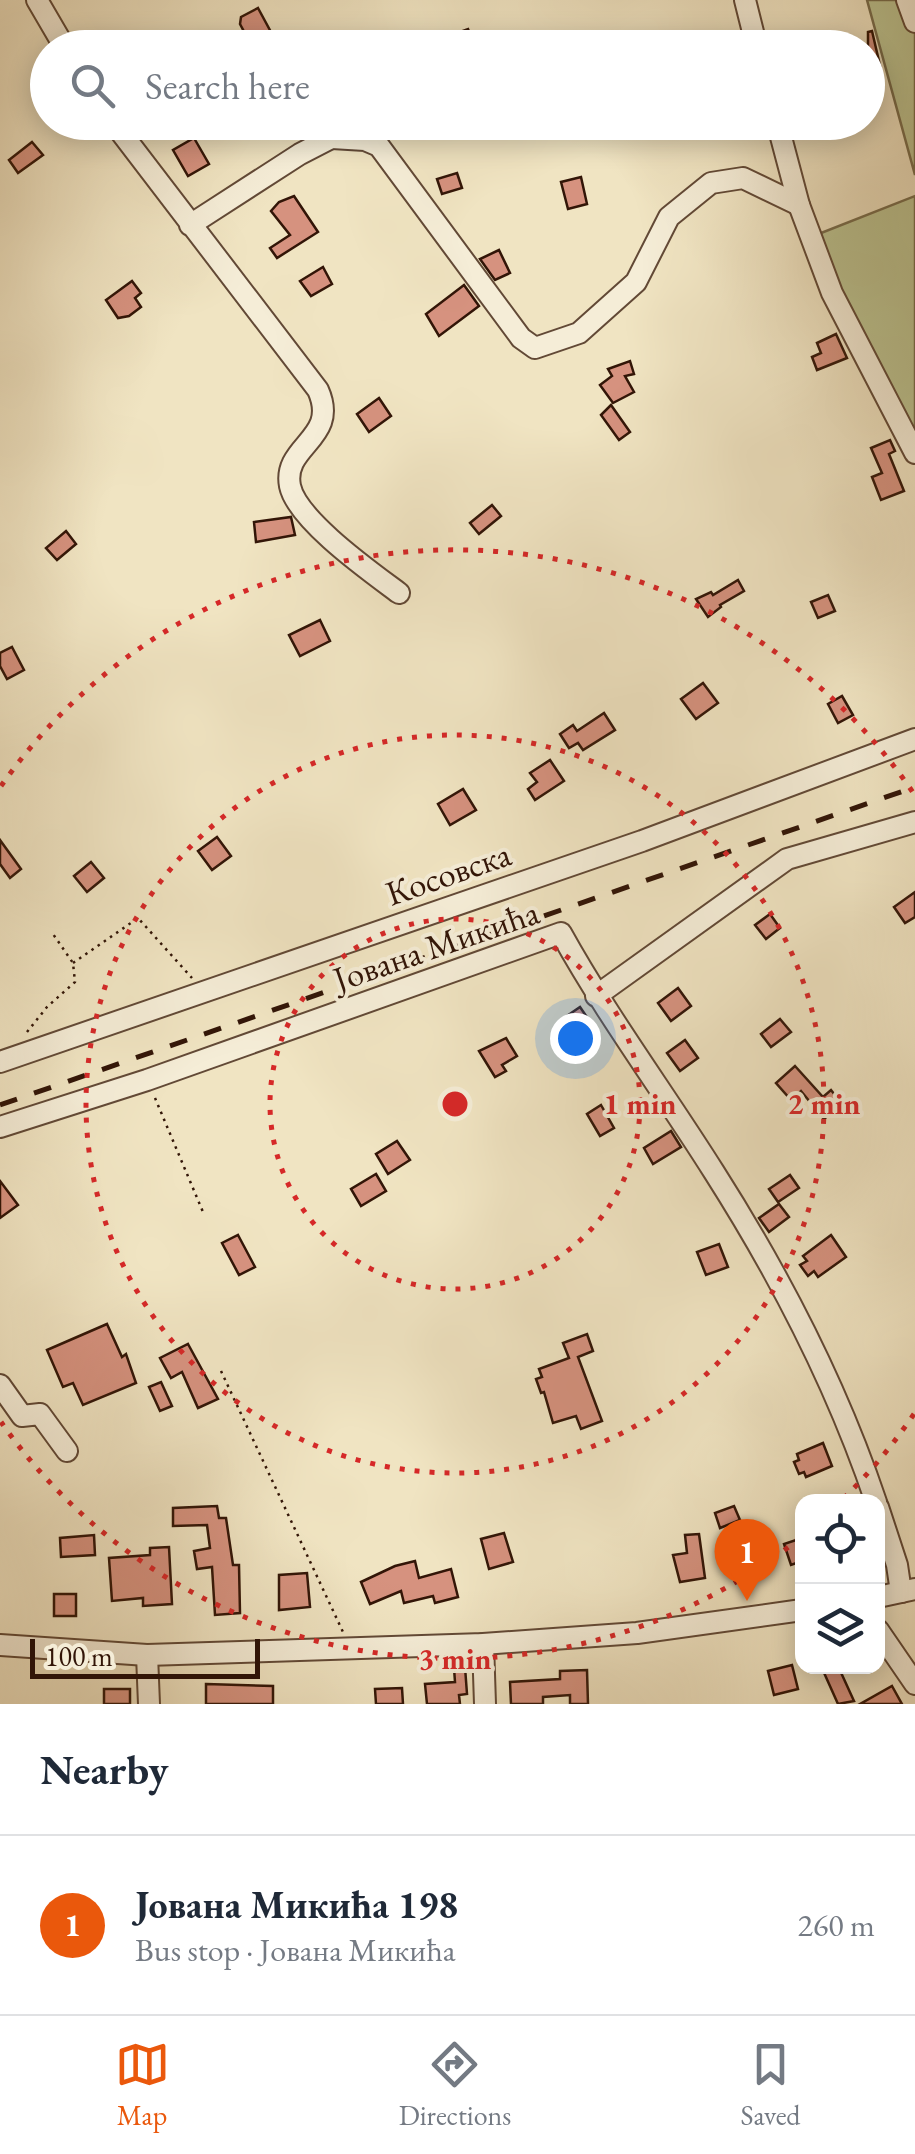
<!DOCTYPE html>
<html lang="en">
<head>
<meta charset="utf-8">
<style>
	:root { --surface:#fff; --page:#f2f2f3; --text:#1f2937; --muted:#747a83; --line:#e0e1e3; --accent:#ea580c }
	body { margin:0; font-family:"EB Garamond",serif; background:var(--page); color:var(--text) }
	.controls { position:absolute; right:30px; bottom:30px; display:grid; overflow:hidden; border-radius:20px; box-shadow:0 5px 25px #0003 }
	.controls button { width:90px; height:90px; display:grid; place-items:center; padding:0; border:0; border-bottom:2px solid var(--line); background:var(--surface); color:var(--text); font:50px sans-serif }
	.scale { position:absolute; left:30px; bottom:25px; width:230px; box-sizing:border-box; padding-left:10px; border:5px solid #321507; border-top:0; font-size:28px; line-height:35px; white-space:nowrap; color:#321507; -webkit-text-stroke:8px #f5edd7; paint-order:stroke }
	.you { position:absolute; left:575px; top:1038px; width:35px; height:35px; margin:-25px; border:8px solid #fff; border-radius:50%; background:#1a73e8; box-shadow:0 0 0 15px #1a73e833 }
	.badge { display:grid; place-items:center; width:65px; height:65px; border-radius:50%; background:var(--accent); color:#fff; font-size:32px; font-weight:700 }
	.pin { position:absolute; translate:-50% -82px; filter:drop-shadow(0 2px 5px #0008) }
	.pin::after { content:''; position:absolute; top:52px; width:35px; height:30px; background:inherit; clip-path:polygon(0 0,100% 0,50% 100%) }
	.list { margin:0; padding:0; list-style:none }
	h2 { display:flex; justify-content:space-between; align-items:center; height:130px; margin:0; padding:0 40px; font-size:42px }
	h2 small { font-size:32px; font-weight:400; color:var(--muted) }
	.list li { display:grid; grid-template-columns:65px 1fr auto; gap:30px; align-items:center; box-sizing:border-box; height:180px; padding:0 40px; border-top:2px solid var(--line) }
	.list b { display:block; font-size:38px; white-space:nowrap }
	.list p { margin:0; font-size:32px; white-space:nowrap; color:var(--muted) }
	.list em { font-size:32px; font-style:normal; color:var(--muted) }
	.icon { flex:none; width:55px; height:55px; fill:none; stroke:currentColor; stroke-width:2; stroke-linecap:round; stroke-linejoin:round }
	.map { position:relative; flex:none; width:915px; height:1704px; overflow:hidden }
	.search { position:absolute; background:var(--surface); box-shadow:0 5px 25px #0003; left:30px; right:30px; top:30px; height:110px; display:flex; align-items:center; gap:25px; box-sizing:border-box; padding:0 35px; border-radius:55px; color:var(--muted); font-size:38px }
	.sheet { height:310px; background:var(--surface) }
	nav { display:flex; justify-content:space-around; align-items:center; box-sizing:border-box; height:140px; border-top:2px solid var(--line); background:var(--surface); font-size:28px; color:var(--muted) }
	nav a { display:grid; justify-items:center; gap:5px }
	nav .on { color:var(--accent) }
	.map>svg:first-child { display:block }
	.green { fill:#bcc492; stroke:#776c4c; stroke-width:2.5 }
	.building { fill:#d6927f; stroke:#321507; stroke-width:2.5 }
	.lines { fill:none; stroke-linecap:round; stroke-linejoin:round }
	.minor-casing { stroke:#624936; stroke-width:24 }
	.path { stroke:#321507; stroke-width:2.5; stroke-dasharray:2.5 5; stroke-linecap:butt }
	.minor { stroke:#f5edd7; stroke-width:20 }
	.rail { stroke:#321507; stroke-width:5; stroke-dasharray:18 18; stroke-linecap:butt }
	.ring { fill:none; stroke:#d62828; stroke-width:5; stroke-dasharray:5 10 }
	.labels { text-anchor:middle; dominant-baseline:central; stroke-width:8; stroke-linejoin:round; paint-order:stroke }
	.street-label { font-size:35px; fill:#321507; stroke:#f5edd7 }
	.centre { fill:#d62828; stroke:#f5edd7; stroke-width:5 }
	.ring-label { font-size:30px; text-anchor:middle; font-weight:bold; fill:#d62828; stroke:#f5edd7; stroke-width:8; stroke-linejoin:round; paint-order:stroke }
</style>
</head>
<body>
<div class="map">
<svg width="915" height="1704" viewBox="0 0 915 1704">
	<rect width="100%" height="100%" fill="#f0e4c2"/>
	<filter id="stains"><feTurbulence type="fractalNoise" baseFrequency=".002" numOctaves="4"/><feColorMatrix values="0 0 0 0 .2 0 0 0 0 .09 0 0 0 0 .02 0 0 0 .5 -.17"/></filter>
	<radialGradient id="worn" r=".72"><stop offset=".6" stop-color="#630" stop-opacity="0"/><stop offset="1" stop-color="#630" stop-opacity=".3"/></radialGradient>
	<g class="green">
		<path d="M867,0h48v175z"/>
		<path d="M915,196v247l-34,-62 -65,-146z"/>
	</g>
	<g class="building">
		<path d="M258,8l14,26 -17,9 -7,-4 -8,-15 1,-7z"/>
		<path d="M468,29l7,19h-25l-4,-11z"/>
		<path d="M872,31l10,43 -14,4v-46z"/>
		<path d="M194,138l15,26 -21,12 -15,-26z"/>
		<path d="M32,142l11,13 -25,18 -9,-13z"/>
		<path d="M457,173l5,15 -20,6 -5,-15z"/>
		<path d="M581,177l6,27 -19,5 -7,-27z"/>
		<path d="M294,196l24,36 -41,26 -7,-10 20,-13 -19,-24 8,-9z"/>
		<path d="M499,250l11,23 -15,7 -15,-21z"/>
		<path d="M323,267l9,17 -21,12 -11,-15z"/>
		<path d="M132,281l9,12 -6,5 6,9 -12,9 -11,2 -12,-18z"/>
		<path d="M464,285l15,21 -40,30 -13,-22z"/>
		<path d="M836,334l11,24 -30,12 -5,-13 9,-4 -4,-10z"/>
		<path d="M630,361l4,13 -9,2 9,16 -21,11 -13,-18 12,-9 -4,-7z"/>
		<path d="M379,398l12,18 -22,16 -12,-18z"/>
		<path d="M611,405l19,27 -11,8 -18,-25z"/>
		<path d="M890,440l5,11 -6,3 15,37 -23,9 -9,-23 10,-4 -11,-25z"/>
		<path d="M492,505l9,11 -22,18 -9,-11z"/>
		<path d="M291,517l4,18 -39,7 -2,-20z"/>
		<path d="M66,531l10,13 -19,16 -11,-12z"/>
		<path d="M738,580l6,11 -24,14 1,2 -13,10 -12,-18 15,-7 2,3z"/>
		<path d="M828,595l7,16 -17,7 -7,-16z"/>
		<path d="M320,620l10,21 -30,15 -11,-21z"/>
		<path d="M12,647l12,23 -17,9 -7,-13v-13z"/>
		<path d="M703,683l15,20 -22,16 -15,-20z"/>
		<path d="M842,696l11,19 -15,8 -10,-19z"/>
		<path d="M604,713l11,17 -32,20 -5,-7 -9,5 -9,-14 13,-9 4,6z"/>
		<path d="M550,760l14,21 -29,19 -7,-11 9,-7 -7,-9z"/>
		<path d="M463,789l13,21 -26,15 -12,-21z"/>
		<path d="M217,837l14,19 -19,14 -14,-19z"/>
		<path d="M0,840l21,29 -11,9 -10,-14z"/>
		<path d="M91,862l13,16 -17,14 -13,-16z"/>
		<path d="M915,892v25l-10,6 -11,-16z"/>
		<path d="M770,914l10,14 -14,11 -11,-14z"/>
		<path d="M678,988l13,18 -20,15 -13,-18z"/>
		<path d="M580,1007l13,19 -18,13 -14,-19z"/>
		<path d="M780,1019l11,13 -20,15 -10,-13z"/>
		<path d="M506,1038l11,18 -15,9 4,6 -11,6 -16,-26z"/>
		<path d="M685,1040l13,18 -18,13 -13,-18z"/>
		<path d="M795,1066l28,31 8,-7 11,14 -18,15 -23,-28 -10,9 -15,-17z"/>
		<path d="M601,1105l13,23 -14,8 -13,-22z"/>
		<path d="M671,1131l10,16 -28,17 -9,-16z"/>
		<path d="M397,1141l13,19 -22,14 -12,-20z"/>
		<path d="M376,1174l10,17 -25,15 -10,-17z"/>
		<path d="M790,1175l9,13 -21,14 -9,-13z"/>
		<path d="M0,1181l18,24 -18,13z"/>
		<path d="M779,1204l10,13 -20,15 -10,-14z"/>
		<path d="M238,1235l17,32 -16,8 -17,-32z"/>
		<path d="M831,1235l15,22 -28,20 -4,-6 -6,5 -8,-11 7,-4 -4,-5z"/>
		<path d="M719,1244l9,23 -22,8 -9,-23z"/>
		<path d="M107,1324l15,33 4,-3 10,29 -53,22 -10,-22 -10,4 -16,-37z"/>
		<path d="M587,1334l6,17 -15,6 24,64 -21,8 -5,-13 -23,7 -9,-31 -3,1 -5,-14 6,-2 -3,-8 30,-11 -6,-15z"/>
		<path d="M188,1344l30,55 -20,9 -16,-36 -11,6 -11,-20z"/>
		<path d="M161,1382l11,24 -12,5 -11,-24z"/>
		<path d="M823,1443l9,23 -26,11 -2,-5 -5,2 -5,-12 5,-2 -2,-6z"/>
		<path d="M217,1506l2,12h7l7,47h6l1,48 -25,2 -3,-48 -15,2 -3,-18 16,-3 -3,-23 -34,1v-18z"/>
		<path d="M734,1506l6,14 -20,8 -5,-15z"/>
		<path d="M504,1533l9,29 -24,7 -8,-30z"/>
		<path d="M699,1534l6,44 -25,4 -7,-27 14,-2 -2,-18z"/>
		<path d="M94,1535l1,20 -34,2 -1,-19z"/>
		<path d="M802,1538v23l-11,4 -7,-21z"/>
		<path d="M169,1547l3,57 -29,2v-8l-31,3 -3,-43 41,-3v-7z"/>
		<path d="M415,1561l4,17 32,-9 7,28 -23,6 -2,-7 -29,7 -3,-12 -31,13 -9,-22 34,-16z"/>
		<path d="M307,1573l3,34 -31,3v-35z"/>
		<rect x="54" y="1594" width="22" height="22"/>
		<path d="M792,1665l6,24 -24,6 -6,-24z"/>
		<path d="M821,1666h17l16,35 -16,3z"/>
		<path d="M465,1667l2,27 -8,1 1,9h-33l-2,-20 30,-2 -1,-14z"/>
		<path d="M587,1670l1,34h-18v-9l-27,2v7h-32l-1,-22 50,-3v-8z"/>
		<path d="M206,1684l67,2v18h-67z"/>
		<path d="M892,1686l10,18h-42z"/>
		<path d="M402,1688l1,16h-27l-1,-15z"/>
		<rect x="104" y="1689" width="26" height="15"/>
	</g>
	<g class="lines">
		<defs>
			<g id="minor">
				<path d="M37,0l28,48"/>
				<path d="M745,0l12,48"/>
				<path d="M907,0l8,22"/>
				<path d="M113,122l205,268c22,49 -36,55 -28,96 7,34 81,86 109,107"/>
				<path d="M777,122l22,83 33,88 83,160"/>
				<path d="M332,138l33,2 14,6 142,192 14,10 44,-15 57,-51 33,-65 42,-34 32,-5 56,27"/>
				<path d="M190,225l110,-71 62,-32"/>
				<path d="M596,996l191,-137 128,-37"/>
				<path d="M0,1062l642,-221 273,-102"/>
				<path d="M0,1127l147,-47 414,-147c46,83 102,158 153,239 65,102 123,214 162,330"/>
				<path d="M0,1385l22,31 18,-2 27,37"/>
				<path d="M878,1507l19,58 4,27"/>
				<path d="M878,1597l37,-8"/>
				<path d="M878,1630l37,54"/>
				<path d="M483,1644l2,60"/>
				<path d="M0,1645l147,10 336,-11 154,-11 165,-23"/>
				<path d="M147,1655l2,49"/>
			</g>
		</defs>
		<use href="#minor" class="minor-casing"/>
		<g class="path">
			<path d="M73,963l65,-45 54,60"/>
			<path d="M27,1032l20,-25 28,-25 -2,-19 -20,-29"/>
			<path d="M155,1098l48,114"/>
			<path d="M221,1371l122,261"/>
		</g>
		<use href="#minor" class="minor"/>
		<path class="rail" d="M0,1105l915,-318"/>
	</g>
	<g class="ring">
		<circle cx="455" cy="1104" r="185"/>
		<circle cx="455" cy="1104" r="369"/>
		<path d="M914 1414A554 554 0 0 1 843 1499M800 1538A554 554 0 0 1 1 1422M1 786A554 554 0 0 1 914 794"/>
	</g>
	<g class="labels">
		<g class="street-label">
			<text transform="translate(448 873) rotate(-19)">Косовска</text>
			<text transform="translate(436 945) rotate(-19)">Јована Микића</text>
		</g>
	</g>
	<circle cx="455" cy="1104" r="15" class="centre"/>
	<g class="ring-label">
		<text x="640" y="1114">1 min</text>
		<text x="824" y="1114">2 min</text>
		<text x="455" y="1669">3 min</text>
	</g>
	<rect width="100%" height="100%" filter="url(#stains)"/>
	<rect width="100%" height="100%" fill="url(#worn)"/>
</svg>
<div class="controls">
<button><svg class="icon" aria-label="locate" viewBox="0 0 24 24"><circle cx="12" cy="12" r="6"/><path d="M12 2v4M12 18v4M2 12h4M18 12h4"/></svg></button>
<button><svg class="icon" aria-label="layers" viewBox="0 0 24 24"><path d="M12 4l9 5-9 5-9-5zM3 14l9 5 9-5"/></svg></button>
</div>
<div class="scale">100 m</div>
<div class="you"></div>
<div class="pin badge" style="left:747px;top:1601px">1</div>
<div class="search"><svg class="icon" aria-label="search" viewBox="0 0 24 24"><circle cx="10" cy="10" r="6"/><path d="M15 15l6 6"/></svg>Search here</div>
</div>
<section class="sheet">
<h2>Nearby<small></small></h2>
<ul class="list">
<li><span class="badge">1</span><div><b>Јована Микића 198</b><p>Bus stop · Јована Микића</p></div><em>260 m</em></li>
</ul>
</section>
<nav>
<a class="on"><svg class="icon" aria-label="map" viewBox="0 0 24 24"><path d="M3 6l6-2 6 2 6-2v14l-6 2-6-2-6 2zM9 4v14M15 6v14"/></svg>Map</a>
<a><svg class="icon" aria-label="directions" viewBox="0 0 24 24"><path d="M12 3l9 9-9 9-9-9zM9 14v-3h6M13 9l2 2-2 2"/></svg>Directions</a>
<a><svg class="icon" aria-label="saved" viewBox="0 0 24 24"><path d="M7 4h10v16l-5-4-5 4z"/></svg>Saved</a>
</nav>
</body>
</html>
